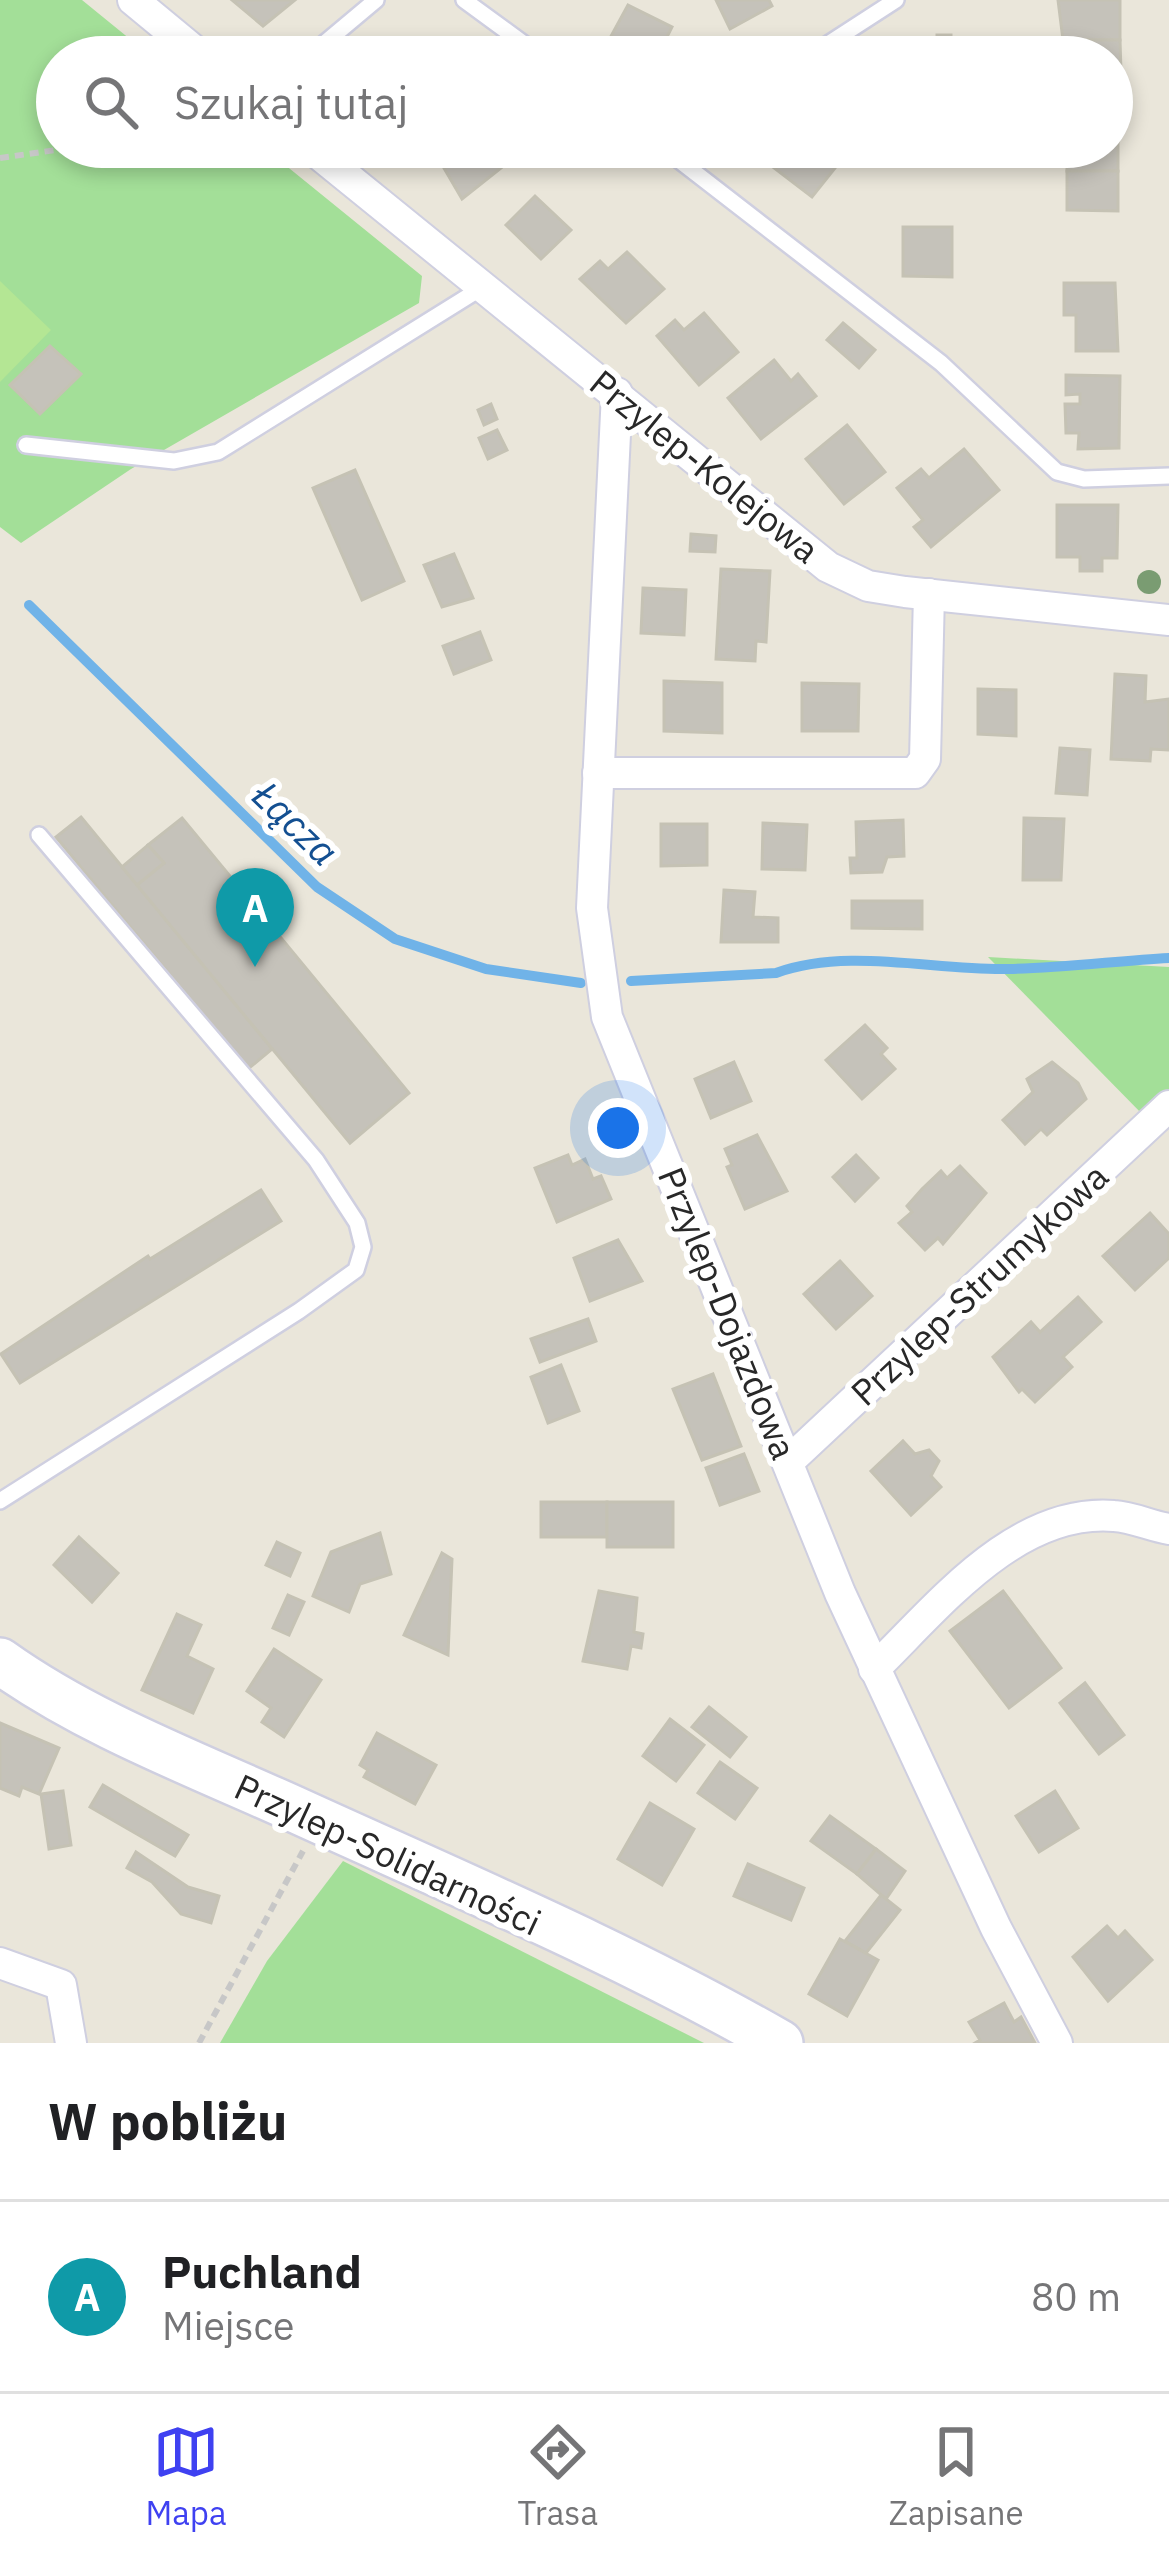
<!DOCTYPE html>
<html lang="pl">
<head>
<meta charset="utf-8">
<style>
	:root { --surface:#fff; --page:#f6f6f6; --text:#202124; --muted:#757577; --line:#e0e0e0; --accent:#3f41f1 }
	body { margin:0; font-family:"IBM Plex Sans",sans-serif; background:var(--page); color:var(--text) }
	.you { position:absolute; left:618px; top:1128px; width:42px; height:42px; margin:-30px; border:9px solid #fff; border-radius:50%; background:#1a73e8; box-shadow:0 0 0 18px #1a73e833 }
	.badge { display:grid; place-items:center; width:78px; height:78px; border-radius:50%; background:var(--accent); color:#fff; font-size:39px; font-weight:700 }
	.pin { position:absolute; translate:-50% -99px; filter:drop-shadow(0 3px 6px #0008) }
	.pin::after { content:''; position:absolute; top:63px; width:42px; height:36px; background:inherit; clip-path:polygon(0 0,100% 0,50% 100%) }
	.list { margin:0; padding:0; list-style:none }
	h2 { display:flex; justify-content:space-between; align-items:center; height:156px; margin:0; padding:0 48px; font-size:51px }
	h2 small { font-size:39px; font-weight:400; color:var(--muted) }
	.list li { display:grid; grid-template-columns:78px 1fr auto; gap:36px; align-items:center; box-sizing:border-box; height:192px; padding:0 48px; border-top:3px solid var(--line) }
	.list b { display:block; font-size:45px; white-space:nowrap }
	.list p { margin:0; font-size:39px; white-space:nowrap; color:var(--muted) }
	.list em { font-size:39px; font-style:normal; color:var(--muted) }
	.icon { flex:none; width:66px; height:66px; fill:none; stroke:currentColor; stroke-width:2; stroke-linecap:round; stroke-linejoin:round }
	.map { position:relative; flex:none; width:1169px; height:2043px; overflow:hidden }
	.search { position:absolute; background:var(--surface); box-shadow:0 6px 18px #0003; left:36px; right:36px; top:36px; height:132px; display:flex; align-items:center; gap:30px; box-sizing:border-box; padding:0 42px; border-radius:66px; color:var(--muted); font-size:45px }
	.sheet { height:348px; background:var(--surface) }
	nav { display:flex; justify-content:space-around; align-items:center; box-sizing:border-box; height:168px; border-top:3px solid var(--line); background:var(--surface); font-size:33px; color:var(--muted) }
	nav a { display:grid; justify-items:center; gap:6px }
	nav .on { color:var(--accent) }
	.map>svg:first-child { display:block }
	.green { fill:#a3df98 }
	.pitch { fill:#b4e694 }
	.lines { fill:none; stroke-linecap:round; stroke-linejoin:round }
	.stream { stroke:#70b3e8; stroke-width:10 }
	.building { fill:#c5c2ba; stroke:#c5c2b4; stroke-width:3 }
	.service-casing { stroke:#cfcfe0; stroke-width:20 }
	.minor-casing { stroke:#cfcfe0; stroke-width:34 }
	.secondary-casing { stroke:#cfcfe0; stroke-width:50 }
	.path { stroke:#c7c7c7; stroke-width:6; stroke-dasharray:9 6; stroke-linecap:butt }
	.service { stroke:#fff; stroke-width:15 }
	.minor { stroke:#fff; stroke-width:30 }
	.secondary { stroke:#fff; stroke-width:45 }
	.tree { fill:#7a9c72 }
	.labels { text-anchor:middle; dominant-baseline:central; stroke-width:12; stroke-linejoin:round; paint-order:stroke }
	.street-label { font-size:36px; fill:#282828; stroke:#fff }
	.water-label { font-size:39px; font-style:italic; fill:#134f91; stroke:#fff }
</style>
</head>
<body>
<div class="map">
<svg width="1169" height="2043" viewBox="0 0 1169 2043">
	<rect width="100%" height="100%" fill="#eae6da"/>
	<g class="green">
		<path d="M0,0h82l70,57h-95v90h206l159,129 -3,27 -288,166 -110,74 -21,-16z"/>
		<path d="M988,957l181,10v133l-23,18z"/>
		<path d="M343,1861l361,182h-484l47,-82z"/>
	</g>
	<path class="pitch" d="M0,281l51,49 -51,52z"/>
	<g class="lines">
		<g class="stream">
			<path d="M29,605l288,282 78,52 91,30 95,14"/>
			<path d="M631,981l145,-8c72,-26 159,-2 233,-4 53,-1 107,-8 160,-11"/>
		</g>
	</g>
	<g class="building">
		<path d="M232,0h63l-32,26z"/>
		<path d="M716,0h53l3,6 -42,23z"/>
		<path d="M1058,0h62v40h-57z"/>
		<path d="M628,5l44,22 -15,30h-37l-16,-8z"/>
		<path d="M937,35h14v22h-56v-11l42,-1z"/>
		<path d="M1083,40h37l1,32h-9v-15h-29z"/>
		<path d="M366,42l14,15h-31z"/>
		<path d="M1112,129h6v42h-51v-24h45z"/>
		<path d="M448,147h37l16,21 -39,31 -25,-43z"/>
		<path d="M776,147h42l21,16 -27,34 -47,-36z"/>
		<path d="M1067,171h51v40l-51,-1z"/>
		<path d="M535,196l36,34 -30,29 -35,-34z"/>
		<path d="M903,227h49v50l-49,-1z"/>
		<path d="M627,252l37,37 -38,34 -46,-44 20,-18 8,8z"/>
		<path d="M1064,283h51l3,68h-42v-36h-12z"/>
		<path d="M704,313l34,39 -39,33 -42,-49 18,-16 9,10z"/>
		<path d="M843,323l32,27 -16,18 -32,-28z"/>
		<path d="M50,346l31,28 -41,40 -30,-29z"/>
		<path d="M774,360l17,21 7,-7 18,22 -55,43 -33,-41z"/>
		<path d="M1066,375l54,1 -1,72 -41,1 1,-16h-13l-1,-29h15v-10l-14,1z"/>
		<path d="M491,404l6,15 -13,6 -6,-15z"/>
		<path d="M847,425l38,47 -41,32 -38,-45z"/>
		<path d="M497,430l10,20 -19,9 -9,-21z"/>
		<path d="M964,449l35,41 -68,57 -17,-20 9,-7 -26,-32 24,-19 8,9z"/>
		<path d="M355,470l49,111 -42,19 -49,-112z"/>
		<path d="M1057,505h61l-1,53h-15v13h-22v-14h-23z"/>
		<path d="M691,534l25,2 -1,16 -25,-1z"/>
		<path d="M454,554l19,44 -31,9 -18,-42z"/>
		<path d="M721,569l49,2 -4,71 -10,-1 -1,20 -39,-2z"/>
		<path d="M643,588l43,2 -2,45 -43,-2z"/>
		<path d="M480,632l11,28 -37,14 -11,-28z"/>
		<path d="M1115,674l31,2 -1,26 24,-3v51l-18,-1 -1,12 -39,-2z"/>
		<path d="M664,681l58,2v50l-58,-2z"/>
		<path d="M802,683l57,1 -1,47h-56z"/>
		<path d="M978,689l38,1v46l-38,-2z"/>
		<path d="M1060,748l30,2 -3,45 -31,-2z"/>
		<path d="M81,817l191,232 -24,20 -192,-232z"/>
		<path d="M182,818l227,275 -59,50 -213,-258 27,-22 -16,-18z"/>
		<path d="M1024,818l40,1 -3,61h-38z"/>
		<path d="M903,820l1,36 -17,1 -5,15 -31,1 -1,-15h7l-1,-36z"/>
		<path d="M763,823l44,2 -2,45 -43,-1z"/>
		<path d="M661,824h46v41l-46,1z"/>
		<path d="M148,845l16,18 -27,22 -15,-18z"/>
		<path d="M724,890l31,2 -2,25 25,1v24h-57z"/>
		<path d="M852,901h70v28l-70,-1z"/>
		<path d="M865,1025l22,23 -6,6 14,15 -33,30 -36,-39z"/>
		<path d="M734,1062l17,39 -40,17 -16,-39z"/>
		<path d="M1052,1062l26,21 8,16 -39,36 -6,-6 -16,15 -22,-24 30,-28 -6,-13z"/>
		<path d="M757,1135l30,56 -42,18 -18,-42 5,-2 -7,-16z"/>
		<path d="M568,1155l4,10 13,-6 8,20 8,-3 10,23 -54,23 -22,-54z"/>
		<path d="M856,1155l22,23 -23,23 -22,-24z"/>
		<path d="M960,1166l26,27 -43,51 -5,-6 -13,12 -26,-27 13,-11 -5,-6 15,-17 19,-18 6,7z"/>
		<path d="M261,1190l20,31 -261,162 -19,-29 147,-98 2,3z"/>
		<path d="M1150,1213l19,21v24l-34,32 -32,-34z"/>
		<path d="M618,1240l24,41 -52,20 -16,-43z"/>
		<path d="M840,1261l32,35 -36,33 -32,-35z"/>
		<path d="M1078,1297l23,25 -38,35 9,10 -37,35 -13,-13 -3,3 -26,-35 38,-35 9,10z"/>
		<path d="M588,1319l8,22 -56,21 -9,-23z"/>
		<path d="M561,1365l18,46 -31,12 -17,-46z"/>
		<path d="M713,1374l28,72 -39,14 -29,-71z"/>
		<path d="M903,1441l12,13 14,-4 10,11 -8,15 10,11 -30,28 -40,-44z"/>
		<path d="M744,1454l15,37 -39,14 -14,-37z"/>
		<rect x="541" y="1502" width="66" height="35"/>
		<rect x="607" y="1502" width="66" height="45"/>
		<path d="M380,1533l11,41 -31,10 -11,28 -36,-16 18,-44z"/>
		<path d="M79,1537l39,36 -26,29 -38,-37z"/>
		<path d="M277,1542l23,11 -10,23 -24,-11z"/>
		<path d="M442,1553l10,6 -4,96 -44,-20z"/>
		<path d="M599,1591l38,7 -3,34 9,2 -2,14 -10,-2 -4,23 -44,-8z"/>
		<path d="M1003,1591l58,77 -52,40 -59,-77z"/>
		<path d="M288,1595l16,7 -15,33 -16,-7z"/>
		<path d="M177,1614l24,11 -14,31 26,13 -20,44 -51,-23z"/>
		<path d="M274,1649l47,31 -37,57 -22,-15 9,-14 -24,-17z"/>
		<path d="M1085,1683l39,52 -25,19 -39,-51z"/>
		<path d="M709,1707l37,30 -16,20 -38,-30z"/>
		<path d="M670,1719l34,26 -28,36 -33,-25z"/>
		<path d="M0,1723l59,25 -20,46 -17,-7 -3,9 -19,-8z"/>
		<path d="M377,1733l59,32 -21,39 -51,-27 4,-7 -8,-5z"/>
		<path d="M720,1762l37,26 -22,31 -37,-26z"/>
		<path d="M103,1785l85,50 -13,21 -85,-49z"/>
		<path d="M63,1791l8,54 -22,4 -8,-55z"/>
		<path d="M1055,1791l23,37 -39,24 -23,-36z"/>
		<path d="M650,1803l44,26 -32,56 -44,-26z"/>
		<path d="M830,1816l46,33 -19,25 -46,-33z"/>
		<path d="M876,1849l29,22 -19,28 -29,-25z"/>
		<path d="M136,1852l52,35 31,9 -8,27 -30,-9 -29,-32 -25,-14z"/>
		<path d="M748,1864l56,24 -13,32 -57,-24z"/>
		<path d="M881,1895l19,15 -34,43 -21,-12z"/>
		<path d="M1107,1926l11,12 7,-7 27,29 -44,41 -35,-44z"/>
		<path d="M840,1939l38,21 -31,56 -38,-22z"/>
		<path d="M1004,2003l10,19 7,-5 14,26h-60l5,-3 -11,-18z"/>
	</g>
	<g class="lines">
		<defs>
			<g id="service">
				<path d="M464,0l78,57"/>
				<path d="M308,57l68,-57"/>
				<path d="M808,57l88,-57"/>
				<path d="M662,147l279,216 116,109 27,7 85,-3"/>
				<path d="M26,445l148,16 44,-9 265,-165"/>
				<path d="M0,1501l299,-190 57,-41 7,-23 -6,-24 -41,-63 -277,-325"/>
			</g>
			<g id="minor">
				<path d="M133,0l69,57"/>
				<path d="M310,147l518,420 40,19 37,6 264,28"/>
				<path d="M617,393l-25,515 15,109 233,576 156,335 61,115"/>
				<path d="M598,773h317l10,-14 4,-165"/>
				<path d="M788,1462l381,-356"/>
				<path d="M874,1669c64,-62 141,-161 240,-153 18,1 37,10 55,13"/>
				<path d="M0,1963l61,22 10,58"/>
			</g>
			<path id="secondary" d="M0,1661c88,63 195,103 294,148 162,74 331,145 486,234"/>
		</defs>
		<use href="#service" class="service-casing"/>
		<use href="#minor" class="minor-casing"/>
		<use href="#secondary" class="secondary-casing"/>
		<g class="path">
			<path d="M0,158l77,-11"/>
			<path d="M199,2043l104,-192"/>
		</g>
		<use href="#service" class="service"/>
		<use href="#minor" class="minor"/>
		<use href="#secondary" class="secondary"/>
	</g>
	<circle class="tree" cx="1149" cy="582" r="12"/>
	<g class="labels">
		<g class="street-label">
			<text transform="translate(705 466) rotate(39)">Przylep-Kolejowa</text>
			<text transform="translate(979 1284) rotate(-43)">Przylep-Strumykowa</text>
			<text transform="translate(728 1313) rotate(68)">Przylep-Dojazdowa</text>
			<text transform="translate(388 1854) rotate(25)">Przylep-Solidarności</text>
		</g>
		<g class="water-label">
			<text transform="translate(296 823) rotate(44)">Łącza</text>
		</g>
	</g>
</svg>
<div class="you"></div>
<div class="pin badge" style="left:255px;top:967px;background:#0f9aa8">A</div>
<div class="search"><svg class="icon" aria-label="search" viewBox="0 0 24 24"><circle cx="10" cy="10" r="6"/><path d="M15 15l6 6"/></svg>Szukaj tutaj</div>
</div>
<section class="sheet">
<h2>W pobliżu<small></small></h2>
<ul class="list">
<li><span class="badge" style="background:#0f9aa8">A</span><div><b>Puchland</b><p>Miejsce</p></div><em>80 m</em></li>
</ul>
</section>
<nav>
<a class="on"><svg class="icon" aria-label="map" viewBox="0 0 24 24"><path d="M3 6l6-2 6 2 6-2v14l-6 2-6-2-6 2zM9 4v14M15 6v14"/></svg>Mapa</a>
<a><svg class="icon" aria-label="directions" viewBox="0 0 24 24"><path d="M12 3l9 9-9 9-9-9zM9 14v-3h6M13 9l2 2-2 2"/></svg>Trasa</a>
<a><svg class="icon" aria-label="saved" viewBox="0 0 24 24"><path d="M7 4h10v16l-5-4-5 4z"/></svg>Zapisane</a>
</nav>
</body>
</html>
